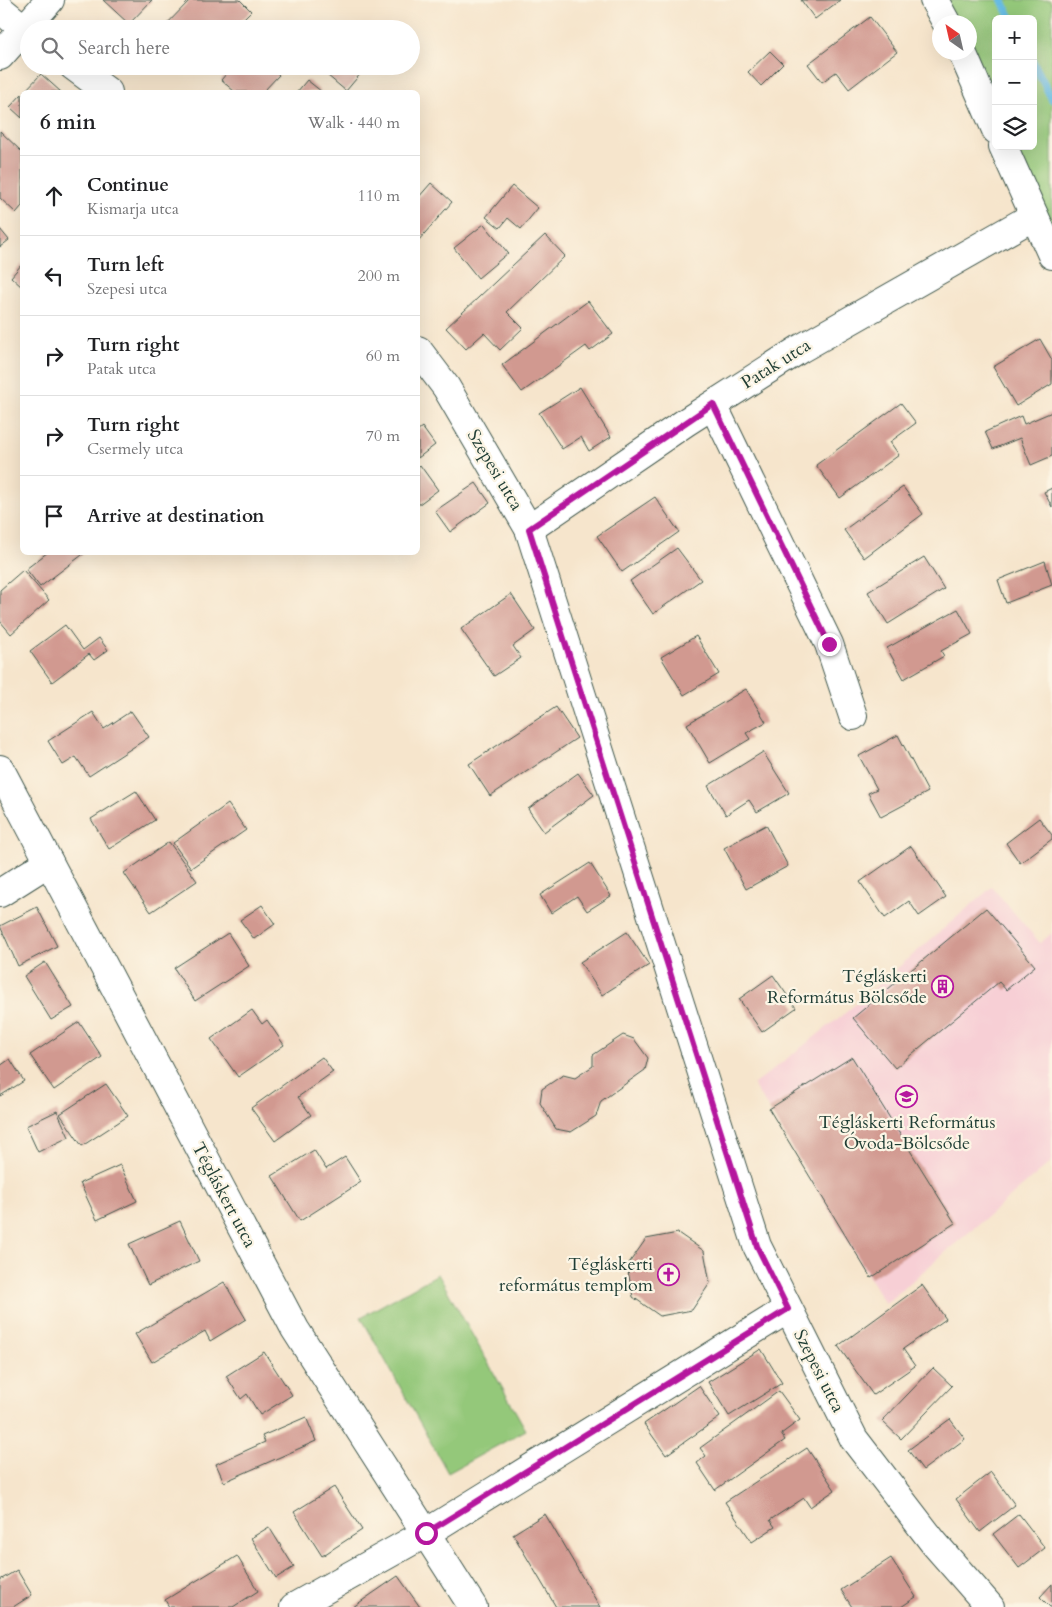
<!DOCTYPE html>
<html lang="en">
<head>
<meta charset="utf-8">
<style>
	:root { --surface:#fff; --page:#f6f6f6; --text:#202124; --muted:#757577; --line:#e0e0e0 }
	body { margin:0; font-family:Cardo,serif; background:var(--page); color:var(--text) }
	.controls { position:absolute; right:15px; top:15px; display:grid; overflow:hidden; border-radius:8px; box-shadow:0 5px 20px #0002 }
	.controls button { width:45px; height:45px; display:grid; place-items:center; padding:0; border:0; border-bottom:1px solid var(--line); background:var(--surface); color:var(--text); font:25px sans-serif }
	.compass { position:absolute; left:932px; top:15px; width:45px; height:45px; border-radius:50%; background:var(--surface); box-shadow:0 5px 20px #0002; rotate:326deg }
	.stop { position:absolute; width:15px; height:15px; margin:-11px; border:4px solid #b5179e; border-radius:50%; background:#fff }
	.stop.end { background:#b5179e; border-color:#fff; box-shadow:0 1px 5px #0008 }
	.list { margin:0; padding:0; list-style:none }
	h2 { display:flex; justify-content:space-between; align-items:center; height:65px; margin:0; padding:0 20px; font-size:21px }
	h2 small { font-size:16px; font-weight:400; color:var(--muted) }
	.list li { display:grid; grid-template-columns:32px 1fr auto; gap:15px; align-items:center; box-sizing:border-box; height:80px; padding:0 20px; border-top:1px solid var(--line) }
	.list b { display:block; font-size:19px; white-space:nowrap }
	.list p { margin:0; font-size:16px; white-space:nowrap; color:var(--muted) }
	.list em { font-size:16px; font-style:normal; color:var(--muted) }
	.icon { flex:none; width:28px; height:28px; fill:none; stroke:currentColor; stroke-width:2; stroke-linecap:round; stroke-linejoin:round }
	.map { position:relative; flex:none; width:1052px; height:1607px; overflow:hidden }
	.search { position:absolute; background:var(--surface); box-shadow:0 5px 20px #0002; left:20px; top:20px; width:400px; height:55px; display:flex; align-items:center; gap:12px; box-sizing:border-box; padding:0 18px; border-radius:28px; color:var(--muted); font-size:19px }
	.panel { position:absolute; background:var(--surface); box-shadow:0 5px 20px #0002; left:20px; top:90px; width:400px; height:465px; border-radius:8px }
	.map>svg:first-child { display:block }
	.built { fill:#f7cfd5 }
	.green { fill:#94c87a; stroke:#5a8257 }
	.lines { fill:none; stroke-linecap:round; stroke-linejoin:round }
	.stream { stroke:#66bbe3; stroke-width:8 }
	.building { fill:#d19990 }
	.minor-casing { stroke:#3f564b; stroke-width:30 }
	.minor { stroke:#fff; stroke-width:28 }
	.route { stroke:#b5179e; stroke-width:6 }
	.labels { text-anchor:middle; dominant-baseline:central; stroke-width:4.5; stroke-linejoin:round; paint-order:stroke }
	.street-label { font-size:18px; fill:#1f3d34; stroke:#fcf5e5 }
	.poi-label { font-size:18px; fill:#1f3d34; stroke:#fcf5e5; text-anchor:end }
</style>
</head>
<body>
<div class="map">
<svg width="1052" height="1607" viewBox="0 0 1052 1607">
	<rect width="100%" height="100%" fill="#fcf5e5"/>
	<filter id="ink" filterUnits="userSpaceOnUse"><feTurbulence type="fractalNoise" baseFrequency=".02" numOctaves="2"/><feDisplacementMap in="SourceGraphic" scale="10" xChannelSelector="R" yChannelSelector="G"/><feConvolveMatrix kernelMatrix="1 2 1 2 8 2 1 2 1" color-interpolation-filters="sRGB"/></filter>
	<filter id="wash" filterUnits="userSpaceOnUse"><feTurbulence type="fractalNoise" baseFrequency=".0096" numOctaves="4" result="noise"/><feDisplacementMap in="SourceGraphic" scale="20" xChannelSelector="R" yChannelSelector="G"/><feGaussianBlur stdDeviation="1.12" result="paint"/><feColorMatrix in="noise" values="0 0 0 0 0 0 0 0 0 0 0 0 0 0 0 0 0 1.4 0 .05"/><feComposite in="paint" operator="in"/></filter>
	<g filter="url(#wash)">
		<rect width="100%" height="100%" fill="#f6e5cc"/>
		<path class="built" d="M992,887l48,56 12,-10v228l-167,143 -116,-195 -16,-24 91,-71z"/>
		<g class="green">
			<path d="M941,0h109l2,4v247l-36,-105h17v-127h-37v78l-26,-47v-28h-16z"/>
			<path d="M438,1274l88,156 -78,43 -87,-156z"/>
		</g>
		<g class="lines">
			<g class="stream">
				<path d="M1002,0l9,19"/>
				<path d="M1033,62l19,37"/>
			</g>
		</g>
		<g id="blocks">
			<g class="building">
				<path d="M103,0h49l-23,24z"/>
				<path d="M190,0h50l11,11 -18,18h-71z"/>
				<path d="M801,0h39l-25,19z"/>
				<path d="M870,17l27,35 -48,37 -13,-17 -14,10 -14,-18z"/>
				<path d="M770,51l13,13 -22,22 -13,-14z"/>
				<path d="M233,66h37l9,9 -16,17h-28l-14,-12z"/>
				<path d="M324,66h43l-21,25 -25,-21z"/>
				<path d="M41,74l20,18h-37z"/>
				<path d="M307,80l15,12h-25z"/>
				<path d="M22,94v24l-12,-11z"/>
				<path d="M0,131l22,21v54l-6,7 -16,-15z"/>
				<path d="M431,183l21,19 -34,39v-43z"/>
				<path d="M512,186l26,22 -17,21 -13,-11 -8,10 -14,-11z"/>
				<path d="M484,224l24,29 -30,25 -24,-30z"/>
				<path d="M0,229l9,11 -9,7z"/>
				<path d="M545,235l20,21 -58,56 16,16 -23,22 -16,-17 -18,16 -20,-21z"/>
				<path d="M22,264v23l-11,-10z"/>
				<path d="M588,301l25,33 -23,17 -4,-5 -64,46 -20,-27z"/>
				<path d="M1040,339l12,21v24l-36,22 -23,-39z"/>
				<path d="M580,387l31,50 -22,14 -8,-14 -19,12 -23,-36z"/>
				<path d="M901,403l15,20 -26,19 9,13 -59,43 -24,-33z"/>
				<path d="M1052,412v44l-21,9 -11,-27 -27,11 -8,-17 36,-16 3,8z"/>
				<path d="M422,427l13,18 -17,13v-28z"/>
				<path d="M420,465l18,25 -20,15v-38z"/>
				<path d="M476,483l14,20 -40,29 -15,-21z"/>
				<path d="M903,487l20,27 -59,44 -20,-28z"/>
				<path d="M1052,488v19l-8,-15z"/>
				<path d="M655,497l24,35 -57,40 -25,-36z"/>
				<path d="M677,548l24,32 -48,34 -23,-33z"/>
				<path d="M48,552h38l-46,35 -14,-18z"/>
				<path d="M924,557l20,32 -56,35 -20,-32z"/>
				<path d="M1045,561l7,24 -46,18 -8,-23z"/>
				<path d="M23,570l26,30 -38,34 -11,-13v-31z"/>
				<path d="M511,594l24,36 -22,16 8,12 -27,18 -33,-47z"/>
				<path d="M958,609l14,25 -31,17 3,5 -40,23 -17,-31z"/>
				<path d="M65,625l18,25 16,-12 9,12 -14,10 -5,-6 -37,28 -22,-31z"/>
				<path d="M696,636l23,38 -35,21 -23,-38z"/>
				<path d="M746,689l20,33 -20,11 4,6 -40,24 -23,-39z"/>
				<path d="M556,707l21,31 -87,58 -21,-32z"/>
				<path d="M131,711l18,26 -60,39 -13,-19 -13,8 -15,-24 45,-29 11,17z"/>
				<path d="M898,735l30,57 -47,25 -13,-24 9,-4 -18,-33z"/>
				<path d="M763,752l26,41 -32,19 -8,-12 -23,15 -18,-29z"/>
				<path d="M578,773l16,22 -50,37 -16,-23z"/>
				<path d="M136,791l19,29 -46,29 -18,-30z"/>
				<path d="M228,804l18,26 -55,38 -18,-25z"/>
				<path d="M1039,818l13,17v4l-32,24 -14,-20z"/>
				<path d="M766,825l22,41 -42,23 -22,-41z"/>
				<path d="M169,842l28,39 -46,31 -27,-39z"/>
				<path d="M911,846l35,51 -27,19 -10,-15 -24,17 -25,-36z"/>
				<path d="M590,863l21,33 -24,15 -10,-15 -26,17 -11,-18z"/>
				<path d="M262,905l13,19 -21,15 -14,-19z"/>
				<path d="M37,907l20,39 -39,20 -18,-40z"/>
				<path d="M986,908l49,58 -29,24 -7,-8 -104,86 -42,-50z"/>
				<path d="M627,932l22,33 -47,30 -22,-33z"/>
				<path d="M228,933l21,33 -54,35 -21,-33z"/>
				<path d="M45,962l28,45 -22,13 -27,-44z"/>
				<path d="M773,975l23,33 -34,24 -23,-33z"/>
				<path d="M252,1010l10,14 5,-4 17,25 -46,32 -27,-38z"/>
				<path d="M79,1022l23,35 -48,33 -24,-35z"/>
				<path d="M623,1035l11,4 14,19 -3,12 -44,31 -5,15 -25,16 -15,-3 -16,-26 2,-14 21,-14 12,3 18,-12v-11z"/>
				<path d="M322,1057l11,15 -35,25 13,18 -36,26 -24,-33z"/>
				<path d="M852,1057l103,166 -84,55 -102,-169z"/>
				<path d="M10,1059l14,22 -24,15v-30z"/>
				<path d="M106,1084l22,32 -46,30 -22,-32z"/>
				<path d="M57,1111l12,26 -31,15 -12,-26z"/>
				<path d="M314,1150l12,19 19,-12 16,25 -61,39 -28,-45z"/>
				<path d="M120,1165l17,36 -40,19 -17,-37z"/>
				<path d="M180,1221l19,40 -51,24 -19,-41z"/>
				<path d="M678,1233l26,18 6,32 -18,27 -32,6 -27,-19 -6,-31 19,-27z"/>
				<path d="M224,1282l22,37 -36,22 -5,-10 -53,31 -17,-28z"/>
				<path d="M922,1285l24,34 -43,30 12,17 -42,29 -35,-49z"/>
				<path d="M761,1349l21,34 -53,33 -21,-34z"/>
				<path d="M264,1352l28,43 -32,20 -13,-21 -6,5 -15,-23z"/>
				<path d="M933,1368l19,18 -51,53 -19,-18z"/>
				<path d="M699,1386l21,31 -54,38 -22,-31z"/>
				<path d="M779,1391l21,29 -19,14 4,6 -70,50 -18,-27 9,-7 -6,-8z"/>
				<path d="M306,1417l10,24 -92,41 -8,-18 49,-22 -3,-6z"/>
				<path d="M950,1419l15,20 -42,31 -15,-20z"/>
				<path d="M807,1448l28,42 -25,17 -6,-9 -34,22 5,7 -23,15 -27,-40z"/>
				<path d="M991,1472l24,33 -35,27 -24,-33z"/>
				<path d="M334,1487l28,43 -40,26 -28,-44z"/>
				<path d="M545,1514l55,93h-44l-43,-73z"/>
				<path d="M1019,1514l26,34 -26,20 -26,-34z"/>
				<path d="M269,1527l25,40 -18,11 -25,-40z"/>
				<path d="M237,1556l21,35 -25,16h-64l-4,-7z"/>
				<path d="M891,1558l25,39 -15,10h-49l-11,-17z"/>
				<path d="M17,1570l15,25 -19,12h-13v-27z"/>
				<path d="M398,1576l22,31h-67z"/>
				<path d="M1052,1584v23h-2l-10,-10z"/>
			</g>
		</g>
	</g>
	<g filter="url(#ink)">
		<use href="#blocks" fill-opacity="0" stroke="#3f564b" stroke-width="1"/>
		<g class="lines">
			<defs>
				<g id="minor">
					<path d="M934,0l12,22"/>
					<path d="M0,9l29,24"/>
					<path d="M962,52l34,78"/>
					<path d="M0,56l50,-56"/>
					<path d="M73,66l35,26"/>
					<path d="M1003,146l49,109"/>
					<path d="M418,350l28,37 83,142 228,717 97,193 80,104 56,64"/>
					<path d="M713,405l116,239 24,72"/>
					<path d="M529,529l157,-107 114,-73 234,-133"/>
					<path d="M0,769l295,560 178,278"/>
					<path d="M0,893l49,-31"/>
					<path d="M294,1607l132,-74 362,-224"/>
				</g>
			</defs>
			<use href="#minor" class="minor-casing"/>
			<use href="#minor" class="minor"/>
		</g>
	</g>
	<g class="lines" filter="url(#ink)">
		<path class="route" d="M426,1533l362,-224 -31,-63 -228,-717 184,-125 116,240"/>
	</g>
	<defs>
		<symbol id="building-ring" viewBox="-11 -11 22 22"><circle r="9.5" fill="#fcf5e5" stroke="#b5179e" stroke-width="1.5"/><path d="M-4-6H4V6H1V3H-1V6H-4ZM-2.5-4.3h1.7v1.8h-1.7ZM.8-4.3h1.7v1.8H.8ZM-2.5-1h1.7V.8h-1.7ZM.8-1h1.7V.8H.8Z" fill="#b5179e"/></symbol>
		<symbol id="school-ring" viewBox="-11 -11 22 22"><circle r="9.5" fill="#fcf5e5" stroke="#b5179e" stroke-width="1.5"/><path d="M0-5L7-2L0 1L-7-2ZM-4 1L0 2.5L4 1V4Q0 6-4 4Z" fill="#b5179e"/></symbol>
		<symbol id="church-ring" viewBox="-11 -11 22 22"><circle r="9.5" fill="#fcf5e5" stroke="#b5179e" stroke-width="1.5"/><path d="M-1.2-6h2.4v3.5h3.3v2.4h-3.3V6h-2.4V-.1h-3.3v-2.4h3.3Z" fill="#b5179e"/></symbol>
	</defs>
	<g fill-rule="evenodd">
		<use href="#building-ring" x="930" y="974" width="25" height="25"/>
		<use href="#school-ring" x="894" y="1084" width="25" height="25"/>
		<use href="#church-ring" x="656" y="1262" width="25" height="25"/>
	</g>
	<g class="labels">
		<g class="street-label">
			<text transform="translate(776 364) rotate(-32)">Patak utca</text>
			<text transform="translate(495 470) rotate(59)">Szepesi utca</text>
			<text transform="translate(224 1195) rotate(62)">Tégláskert utca</text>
			<text transform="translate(819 1371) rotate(63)">Szepesi utca</text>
		</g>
		<g class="poi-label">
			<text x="927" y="976">Tégláskerti<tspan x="927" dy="21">Református Bölcsőde</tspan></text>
			<text x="907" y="1122" text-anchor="middle">Tégláskerti Református<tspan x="907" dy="21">Óvoda-Bölcsőde</tspan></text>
			<text x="653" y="1264">Tégláskerti<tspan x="653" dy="21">református templom</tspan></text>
		</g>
	</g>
</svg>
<div class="controls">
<button>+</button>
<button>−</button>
<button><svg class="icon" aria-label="layers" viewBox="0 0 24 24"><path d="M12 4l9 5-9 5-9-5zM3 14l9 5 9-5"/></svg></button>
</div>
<svg class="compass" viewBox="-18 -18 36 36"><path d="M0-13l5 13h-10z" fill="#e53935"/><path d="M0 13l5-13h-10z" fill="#757577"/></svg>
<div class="stop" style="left:426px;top:1533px"></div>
<div class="stop end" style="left:829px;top:644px"></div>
<div class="search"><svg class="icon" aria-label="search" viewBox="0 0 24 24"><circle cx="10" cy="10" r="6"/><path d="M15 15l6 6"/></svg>Search here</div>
<section class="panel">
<h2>6 min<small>Walk · 440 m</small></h2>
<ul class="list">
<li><svg class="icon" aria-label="ahead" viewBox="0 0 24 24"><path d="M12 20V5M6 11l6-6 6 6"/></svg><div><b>Continue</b><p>Kismarja utca</p></div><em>110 m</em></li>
<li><svg class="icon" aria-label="left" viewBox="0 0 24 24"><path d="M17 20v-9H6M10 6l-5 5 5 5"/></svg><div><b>Turn left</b><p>Szepesi utca</p></div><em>200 m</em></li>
<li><svg class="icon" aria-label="right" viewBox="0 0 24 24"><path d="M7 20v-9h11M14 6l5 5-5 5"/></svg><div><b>Turn right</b><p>Patak utca</p></div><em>60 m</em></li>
<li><svg class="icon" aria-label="right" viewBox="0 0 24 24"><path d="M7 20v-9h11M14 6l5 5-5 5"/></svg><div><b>Turn right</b><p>Csermely utca</p></div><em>70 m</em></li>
<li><svg class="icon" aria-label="arrive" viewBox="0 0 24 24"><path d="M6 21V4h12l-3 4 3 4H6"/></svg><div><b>Arrive at destination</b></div></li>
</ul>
</section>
</div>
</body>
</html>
